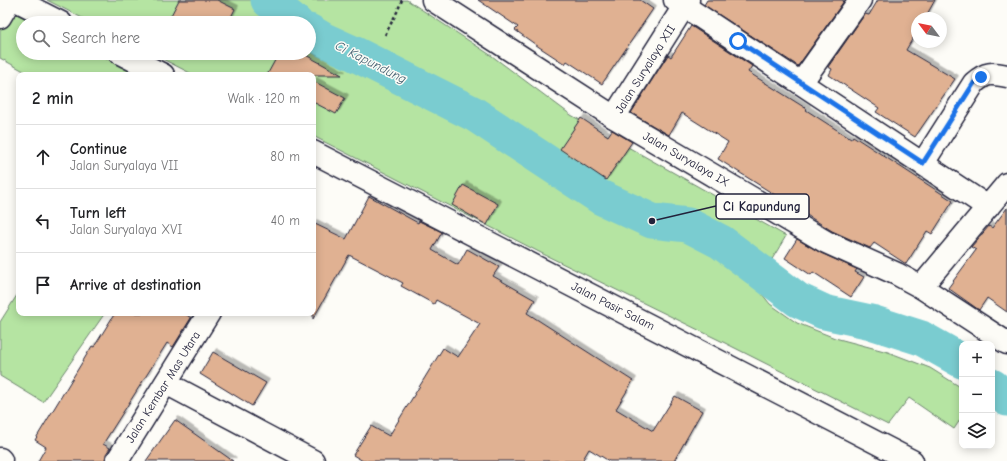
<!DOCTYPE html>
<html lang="en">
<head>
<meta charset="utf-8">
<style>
	:root { --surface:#fff; --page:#f6f6f6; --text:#202124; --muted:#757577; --line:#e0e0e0 }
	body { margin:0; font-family:"Comic Neue",sans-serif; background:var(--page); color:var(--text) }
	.controls { position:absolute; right:12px; bottom:12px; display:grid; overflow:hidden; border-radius:8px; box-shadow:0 2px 10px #0003 }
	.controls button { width:36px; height:36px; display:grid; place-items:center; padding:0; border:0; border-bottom:1px solid var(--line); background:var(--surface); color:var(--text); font:20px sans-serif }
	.compass { position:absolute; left:911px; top:12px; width:36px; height:36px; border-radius:50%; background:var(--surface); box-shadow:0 2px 10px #0003; rotate:302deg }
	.stop { position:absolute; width:12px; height:12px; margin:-9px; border:3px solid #1a73e8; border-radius:50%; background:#fff }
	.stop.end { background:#1a73e8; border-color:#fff; box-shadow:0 1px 4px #0008 }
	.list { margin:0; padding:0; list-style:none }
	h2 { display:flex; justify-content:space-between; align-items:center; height:52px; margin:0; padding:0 16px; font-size:17px }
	h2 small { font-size:13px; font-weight:400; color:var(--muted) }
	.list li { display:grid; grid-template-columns:26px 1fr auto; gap:12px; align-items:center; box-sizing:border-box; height:64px; padding:0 16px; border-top:1px solid var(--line) }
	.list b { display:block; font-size:15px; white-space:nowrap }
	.list p { margin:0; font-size:13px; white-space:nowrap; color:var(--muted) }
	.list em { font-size:13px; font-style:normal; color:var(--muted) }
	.icon { flex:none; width:22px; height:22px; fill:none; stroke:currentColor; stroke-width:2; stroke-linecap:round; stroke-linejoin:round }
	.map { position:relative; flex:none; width:1007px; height:461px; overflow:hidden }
	.search { position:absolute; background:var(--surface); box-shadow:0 2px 10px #0003; left:16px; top:16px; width:300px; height:44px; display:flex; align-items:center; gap:10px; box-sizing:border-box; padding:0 14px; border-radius:22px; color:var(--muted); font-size:15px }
	.panel { position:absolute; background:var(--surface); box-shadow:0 2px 10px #0003; left:16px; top:72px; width:300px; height:244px; border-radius:8px }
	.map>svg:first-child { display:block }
	.green { fill:#b5e4a2; stroke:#6c836e }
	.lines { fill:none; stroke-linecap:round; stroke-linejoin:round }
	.river { stroke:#7accd0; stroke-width:35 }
	.building { fill:#e0b192; stroke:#22223b; filter:url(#shadow) }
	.minor-casing { stroke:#22223b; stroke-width:25 }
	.path { stroke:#22223b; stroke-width:2.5; stroke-dasharray:3 3; stroke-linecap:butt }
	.minor { stroke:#fdfcf7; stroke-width:22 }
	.route { stroke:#1a73e8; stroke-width:5 }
	.labels { text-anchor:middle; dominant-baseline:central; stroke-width:3; stroke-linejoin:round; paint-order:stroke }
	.street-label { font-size:12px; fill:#22223b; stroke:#fdfcf7 }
	.water-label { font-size:13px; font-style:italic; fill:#415e6f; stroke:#fdfcf7 }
	.leader { fill:none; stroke:#22223b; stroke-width:1.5 }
	.callout-dot { fill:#22223b; stroke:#fdfcf7; stroke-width:1.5 }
	.callout { fill:#fdfcf7; stroke:#22223b; stroke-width:1.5 }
	.callout-label { font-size:13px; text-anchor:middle; font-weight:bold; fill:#22223b }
</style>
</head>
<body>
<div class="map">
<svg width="1007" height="461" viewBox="0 0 1007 461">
	<defs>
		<filter id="shadow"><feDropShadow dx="3.5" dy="-3.5" stdDeviation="0" flood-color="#0004"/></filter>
	</defs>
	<rect width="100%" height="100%" fill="#fdfcf7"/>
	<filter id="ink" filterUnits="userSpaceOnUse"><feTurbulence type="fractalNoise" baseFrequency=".025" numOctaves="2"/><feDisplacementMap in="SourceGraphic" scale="8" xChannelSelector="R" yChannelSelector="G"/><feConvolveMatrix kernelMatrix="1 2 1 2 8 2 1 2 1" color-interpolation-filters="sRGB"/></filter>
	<g filter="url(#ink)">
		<g class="green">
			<path d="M47,0h360l85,56 79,59 215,121 -15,25 -13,28 12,15 27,19 38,15 53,14 42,16 32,20v29l-8,12 -45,-31 -21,27 -169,-85 -178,-87 -228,-117v-61h-119l-43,-22h158v-30h-217z"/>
			<path d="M0,6l35,17h-12v30h73l44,22h-109l-31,-17z"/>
			<path d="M19,292v21h86l-62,89 -43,-26v-54z"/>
		</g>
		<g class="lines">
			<g class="river">
				<path d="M268,0l28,23"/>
				<path d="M309,31l15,9 31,14 119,60 126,83 52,24 36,4 33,17 77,58 26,12 47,10 50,16 41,23"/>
				<path d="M992,386l15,13"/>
			</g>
		</g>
		<g class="building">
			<path d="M179,0h38l18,9 -7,14h-61z"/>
			<path d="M478,0h162l13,9 -51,75 -35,-23 -2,3 -26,-17 -24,-17 3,-3z"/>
			<path d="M707,0h135l2,1 -46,65 -94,-61z"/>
			<path d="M878,0h57l-10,18h-8v13l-11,19 49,29 -40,58 -39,-25 3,-4 -50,-33 3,-6 -4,-2 37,-53 4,1z"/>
			<path d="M691,26l61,40 -4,6 59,37 -1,1 45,29 2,-3 100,65 -21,33 -5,-3 -21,33 -32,-21 -4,5 -38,-17 -114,-72 10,-17 -46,-29 -13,22 -38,-22 37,-58 3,2z"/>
			<path d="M279,53h23l40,22h-75z"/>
			<path d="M313,81l32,17 -9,16 -23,-12z"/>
			<path d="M581,118l27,18 4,-6 20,12 -26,38 -46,-31z"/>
			<path d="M463,185l35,19 -11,21 -35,-20z"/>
			<path d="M369,196l49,27 1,-2 23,11 -10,18 26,15 9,-16 32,18 -6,9 42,24 -8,13 106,68 -17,28 37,22 22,-35 27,15 -28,50h-65l-20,-12 -7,12h-219l-10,-6 18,-29 18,10 54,-88 15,9 22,-33 -44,-24 -2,4 -33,-18 2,-3 -54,-28 -36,64v-96l33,16z"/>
			<path d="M1007,208v104l-20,-14 -8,12 -31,-22 28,-38 -5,-3 18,-21 3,2z"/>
			<path d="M797,239l24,14 36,16 -2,3 9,5 -13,20 -38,-25 -2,3 -26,-17z"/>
			<path d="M115,313h69l7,5 -18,29 -6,-4 -64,101 7,4 -4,6 -1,7h-67l8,-14 -11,-7 57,-94 2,1z"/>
			<path d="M213,352l53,31 -14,23 -52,-32z"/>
			<path d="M175,420l58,41h-87z"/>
		</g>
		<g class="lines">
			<defs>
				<g id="minor">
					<path d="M16,0l45,23"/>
					<path d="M433,0l181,117 212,125 71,32 24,13 86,56"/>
					<path d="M675,0l313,207"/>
					<path d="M0,17l10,-17"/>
					<path d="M120,53l43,22"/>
					<path d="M801,83l59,-83"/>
					<path d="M614,117l74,-117"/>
					<path d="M313,152l599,309"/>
					<path d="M923,163l51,-80c12,-11 18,-10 33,-7"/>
					<path d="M921,287l86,-103"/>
					<path d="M166,383l147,78"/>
					<path d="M0,459l1,1"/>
					<path d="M117,461l92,-148"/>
				</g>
			</defs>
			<use href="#minor" class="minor-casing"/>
			<path class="path" d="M385,35l12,-23 5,-12"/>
			<use href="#minor" class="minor"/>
		</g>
	</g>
	<g class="lines" filter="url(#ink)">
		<path class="route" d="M738,41l185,122 51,-80 7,-6"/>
	</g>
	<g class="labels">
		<g class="street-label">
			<text transform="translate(645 69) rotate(-58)">Jalan Suryalaya XII</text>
			<text transform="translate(686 159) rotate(30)">Jalan Suryalaya IX</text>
			<text transform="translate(613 306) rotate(27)">Jalan Pasir Salam</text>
			<text transform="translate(163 387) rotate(-58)">Jalan Kembar Mas Utara</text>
		</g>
		<g class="water-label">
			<text transform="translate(371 62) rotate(27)">Ci Kapundung</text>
		</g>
	</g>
	<path class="leader" d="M652 221L716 206"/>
	<circle class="callout-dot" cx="652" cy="221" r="4"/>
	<rect class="callout" x="716" y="194" width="93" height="25" rx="4"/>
	<g class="callout-label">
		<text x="762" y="211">Ci Kapundung</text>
	</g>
</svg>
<div class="controls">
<button>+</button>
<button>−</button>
<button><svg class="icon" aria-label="layers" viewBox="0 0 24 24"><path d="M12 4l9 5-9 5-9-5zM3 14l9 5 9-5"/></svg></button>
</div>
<svg class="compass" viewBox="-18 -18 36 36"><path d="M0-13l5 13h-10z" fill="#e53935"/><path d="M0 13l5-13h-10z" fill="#757577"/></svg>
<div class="stop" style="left:738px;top:41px"></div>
<div class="stop end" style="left:981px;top:77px"></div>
<div class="search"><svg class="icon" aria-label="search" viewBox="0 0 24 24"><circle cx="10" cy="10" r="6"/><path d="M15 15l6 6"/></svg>Search here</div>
<section class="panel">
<h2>2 min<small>Walk · 120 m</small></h2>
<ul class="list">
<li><svg class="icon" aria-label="ahead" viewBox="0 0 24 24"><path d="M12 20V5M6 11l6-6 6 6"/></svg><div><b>Continue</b><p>Jalan Suryalaya VII</p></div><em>80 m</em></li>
<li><svg class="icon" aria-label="left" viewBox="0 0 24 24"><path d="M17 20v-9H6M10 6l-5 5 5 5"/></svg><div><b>Turn left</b><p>Jalan Suryalaya XVI</p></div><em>40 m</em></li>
<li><svg class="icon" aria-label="arrive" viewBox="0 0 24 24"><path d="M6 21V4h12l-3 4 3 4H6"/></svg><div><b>Arrive at destination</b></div></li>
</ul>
</section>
</div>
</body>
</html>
